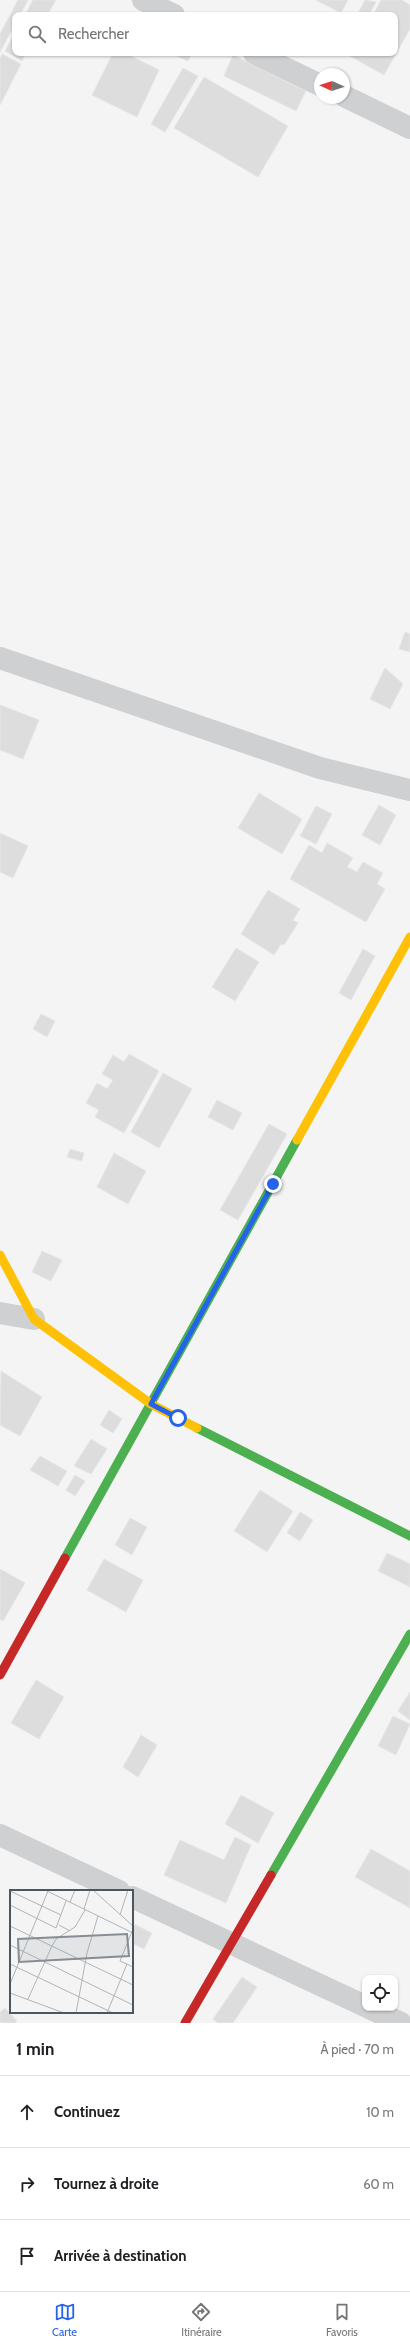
<!DOCTYPE html>
<html lang="fr">
<head>
<meta charset="utf-8">
<style>
	:root { --surface:#fff; --page:#f2f2f2; --text:#202124; --muted:#757577; --line:#e0e0e0; --accent:#2563eb }
	body { margin:0; font-family:Cabin,sans-serif; background:var(--page); color:var(--text) }
	.controls { position:absolute; right:12px; bottom:12px; display:grid; overflow:hidden; border-radius:8px; box-shadow:0 1px 3px #0004 }
	.controls button { width:36px; height:36px; display:grid; place-items:center; padding:0; border:0; border-bottom:1px solid var(--line); background:var(--surface); color:var(--text); font:20px sans-serif }
	.compass { position:absolute; left:314px; top:68px; width:36px; height:36px; border-radius:50%; background:var(--surface); box-shadow:0 1px 3px #0004; rotate:273deg }
	.stop { position:absolute; width:12px; height:12px; margin:-9px; border:3px solid #2563eb; border-radius:50%; background:#fff }
	.stop.end { background:#2563eb; border-color:#fff; box-shadow:0 1px 4px #0008 }
	.list { margin:0; padding:0; list-style:none }
	h2 { display:flex; justify-content:space-between; align-items:center; height:52px; margin:0; padding:0 16px; font-size:17px }
	h2 small { font-size:13px; font-weight:400; color:var(--muted) }
	.list li { display:grid; grid-template-columns:26px 1fr auto; gap:12px; align-items:center; box-sizing:border-box; height:72px; padding:0 16px; border-top:1px solid var(--line) }
	.list b { display:block; font-size:15px; white-space:nowrap }
	.list em { font-size:13px; font-style:normal; color:var(--muted) }
	.icon { flex:none; width:22px; height:22px; fill:none; stroke:currentColor; stroke-width:2; stroke-linecap:round; stroke-linejoin:round }
	.map { position:relative; flex:none; width:410px; height:2023px; overflow:hidden }
	.search { position:absolute; background:var(--surface); box-shadow:0 1px 3px #0004; left:12px; right:12px; top:12px; height:44px; display:flex; align-items:center; gap:10px; box-sizing:border-box; padding:0 14px; border-radius:8px; color:var(--muted); font-size:15px }
	.sheet { height:268px; background:var(--surface) }
	nav { display:flex; justify-content:space-around; align-items:center; box-sizing:border-box; height:56px; border-top:1px solid var(--line); background:var(--surface); font-size:11px; color:var(--muted) }
	nav a { display:grid; justify-items:center; gap:2px }
	nav .on { color:var(--accent) }
	.map>svg:first-child { display:block }
	.building { fill:#ddddde; stroke:#e5e6e7 }
	.lines { fill:none; stroke-linecap:round; stroke-linejoin:round }
	.street { stroke:#ced0d2; stroke-width:22 }
	.fast { stroke:#4caf50; stroke-width:9 }
	.slow { stroke:#ffc107; stroke-width:9 }
	.jam { stroke:#c62828; stroke-width:9 }
	.route { stroke:#2563eb; stroke-width:5 }
	.inset-road { fill:none; stroke:#b0b5b9; stroke-width:1 }
	.view { fill:#868d94; fill-opacity:0.15; stroke:#868d94; stroke-width:2 }
	.inset-edge { fill:none; stroke:#4a5661; stroke-width:2 }
</style>
</head>
<body>
<div class="map">
<svg width="410" height="2023" viewBox="0 0 410 2023">
	<rect width="100%" height="100%" fill="#f4f4f4"/>
	<g class="building">
		<path d="M18,0h10l-8,15h-5v9l-15,28v-18z"/>
		<path d="M33,0h23l-9,15h-22z"/>
		<path d="M316,0h32l-7,13z"/>
		<path d="M365,0l11,2 -7,13h-12z"/>
		<path d="M381,0h21l8,5v24l-26,46 -34,-19 2,-3h43v-38h-22z"/>
		<path d="M15,33v20h11l-4,8 -17,-10z"/>
		<path d="M113,53h12l34,17 -22,47 -45,-22z"/>
		<path d="M175,53h17l-4,8 -13,-6z"/>
		<path d="M2,54l19,10 -21,41v-47z"/>
		<path d="M233,55l73,36 -10,20 -72,-35z"/>
		<path d="M183,68l15,8 -33,56 -14,-8z"/>
		<path d="M204,77l84,49 -30,51 -84,-49z"/>
		<path d="M405,632l5,2v18l-11,-3z"/>
		<path d="M385,668l18,16 -13,25 -20,-10z"/>
		<path d="M0,705l39,15 -16,39 -23,-9z"/>
		<path d="M259,793l43,26 -20,35 -44,-26z"/>
		<path d="M379,805l17,10 -16,30 -18,-10z"/>
		<path d="M316,806l16,8 -16,30 -16,-8z"/>
		<path d="M0,833l28,13 -15,32 -13,-6z"/>
		<path d="M327,843l26,15 -6,9 10,5 6,-10 20,11 -6,11 8,5 -19,33 -76,-43 19,-34 13,8z"/>
		<path d="M268,890l32,19 -7,11 5,3 -14,22 -3,-1 -7,11 -33,-21z"/>
		<path d="M236,948l23,14 -24,39 -23,-14z"/>
		<path d="M363,949l12,7 -24,44 -12,-7z"/>
		<path d="M41,1014l14,7 -8,16 -14,-8z"/>
		<path d="M129,1054l30,17 -35,62 -29,-16 4,-7 -13,-7 11,-20 10,6 6,-9 -11,-6 11,-19 11,7z"/>
		<path d="M163,1073l29,16 -33,59 -28,-16z"/>
		<path d="M217,1100l25,13 -9,17 -25,-13z"/>
		<path d="M269,1124l18,10 -49,86 -18,-10z"/>
		<path d="M70,1149l14,4 -2,8 -15,-4z"/>
		<path d="M114,1153l32,18 -18,33 -31,-17z"/>
		<path d="M42,1251l20,9 -11,21 -19,-9z"/>
		<path d="M1,1371l41,26 -22,39 -20,-11z"/>
		<path d="M109,1410l13,9 -9,14 -13,-8z"/>
		<path d="M91,1439l16,10 -16,25 -17,-8z"/>
		<path d="M40,1456l27,15 -9,15 -28,-16z"/>
		<path d="M75,1475l10,6 -10,15 -9,-6z"/>
		<path d="M260,1490l33,21 -26,41 -33,-21z"/>
		<path d="M300,1512l13,8 -13,21 -13,-8z"/>
		<path d="M130,1518l17,9 -15,28 -17,-10z"/>
		<path d="M387,1553l23,11v23l-32,-16z"/>
		<path d="M104,1559l39,21 -17,32 -39,-22z"/>
		<path d="M0,1569l25,14 -22,38 -3,-2z"/>
		<path d="M36,1680l28,17 -25,42 -28,-16z"/>
		<path d="M410,1692v28l-12,-9z"/>
		<path d="M393,1716l17,8 -14,31 -18,-9z"/>
		<path d="M141,1735l16,10 -19,32 -15,-10z"/>
		<path d="M241,1795l33,18 -16,30 -33,-19z"/>
		<path d="M235,1837l16,8 -25,58 -62,-28 16,-35 44,20z"/>
		<path d="M371,1849l39,22v37l-55,-31z"/>
		<path d="M132,1923l20,10 -8,16 -12,-6z"/>
		<path d="M242,1977l15,10 -24,36h-15l-5,-4z"/>
		<path d="M5,2008l12,13 -2,2h-15v-11z"/>
	</g>
	<g class="lines">
		<g class="street">
			<path d="M143,0l31,15"/>
			<path d="M254,53l66,32"/>
			<path d="M344,96l66,32"/>
			<path d="M0,658l320,110 90,22"/>
			<path d="M0,1313l34,6"/>
			<path d="M0,1835l119,56"/>
			<path d="M132,1897l233,109"/>
			<path d="M369,2008l32,15"/>
		</g>
		<g class="fast">
			<path d="M197,1428l213,108"/>
			<path d="M65,1558l232,-418"/>
			<path d="M271,1875l139,-241"/>
		</g>
		<g class="slow">
			<path d="M297,1140l113,-203"/>
			<path d="M0,1255l34,64 117,85 46,24"/>
		</g>
		<g class="jam">
			<path d="M0,1675l65,-117"/>
			<path d="M185,2023l86,-148"/>
		</g>
	</g>
	<g class="lines">
		<path class="route" d="M178,1418l-27,-14 122,-220"/>
	</g>
	<g transform="translate(10 1890)">
		<rect width="123" height="123" fill="#f4f4f4"/>
		<path class="inset-road" d="M35,0l88,43M83,0l40,36M0,1l51,24M60,12l5,-12M0,15l46,23 10,-27M74,19l6,-19M110,25l8,-25M49,35l11,6M0,36l123,59M123,39l-13,32 13,6M0,55l123,60M0,74l103,49M0,94l38,-93M0,103l54,20M18,109l24,-53 4,-7 19,-12 10,-17M66,123l11,-60 11,-37M97,123l20,-49"/>
		<path class="view" d="M117,44l2,22 -110,6 -1,-23z"/>
		<rect width="123" height="123" class="inset-edge"/>
	</g>
</svg>
<div class="controls">
<button><svg class="icon" aria-label="locate" viewBox="0 0 24 24"><circle cx="12" cy="12" r="6"/><path d="M12 2v4M12 18v4M2 12h4M18 12h4"/></svg></button>
</div>
<svg class="compass" viewBox="-18 -18 36 36"><path d="M0-13l5 13h-10z" fill="#e53935"/><path d="M0 13l5-13h-10z" fill="#757577"/></svg>
<div class="stop" style="left:178px;top:1418px"></div>
<div class="stop end" style="left:273px;top:1184px"></div>
<div class="search"><svg class="icon" aria-label="search" viewBox="0 0 24 24"><circle cx="10" cy="10" r="6"/><path d="M15 15l6 6"/></svg>Rechercher</div>
</div>
<section class="sheet">
<h2>1 min<small>À pied · 70 m</small></h2>
<ul class="list">
<li><svg class="icon" aria-label="ahead" viewBox="0 0 24 24"><path d="M12 20V5M6 11l6-6 6 6"/></svg><div><b>Continuez</b></div><em>10 m</em></li>
<li><svg class="icon" aria-label="right" viewBox="0 0 24 24"><path d="M7 20v-9h11M14 6l5 5-5 5"/></svg><div><b>Tournez à droite</b></div><em>60 m</em></li>
<li><svg class="icon" aria-label="arrive" viewBox="0 0 24 24"><path d="M6 21V4h12l-3 4 3 4H6"/></svg><div><b>Arrivée à destination</b></div></li>
</ul>
</section>
<nav>
<a class="on"><svg class="icon" aria-label="map" viewBox="0 0 24 24"><path d="M3 6l6-2 6 2 6-2v14l-6 2-6-2-6 2zM9 4v14M15 6v14"/></svg>Carte</a>
<a><svg class="icon" aria-label="directions" viewBox="0 0 24 24"><path d="M12 3l9 9-9 9-9-9zM9 14v-3h6M13 9l2 2-2 2"/></svg>Itinéraire</a>
<a><svg class="icon" aria-label="saved" viewBox="0 0 24 24"><path d="M7 4h10v16l-5-4-5 4z"/></svg>Favoris</a>
</nav>
</body>
</html>
